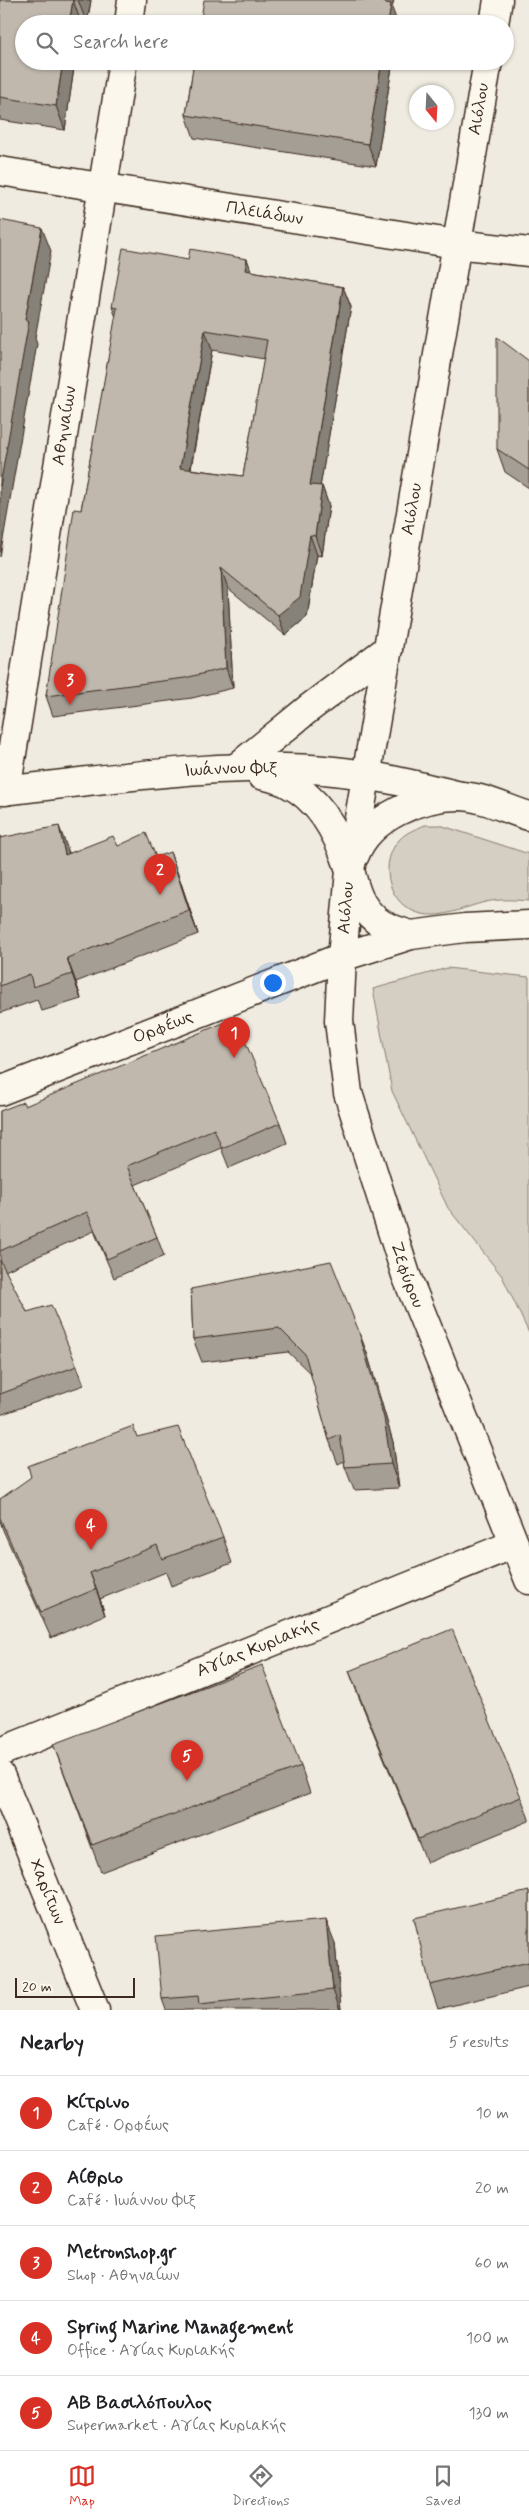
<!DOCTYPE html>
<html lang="en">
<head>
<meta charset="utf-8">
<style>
	:root { --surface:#fff; --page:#f6f6f6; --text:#202124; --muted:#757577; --line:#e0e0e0; --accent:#d93025 }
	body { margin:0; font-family:Mynerve,sans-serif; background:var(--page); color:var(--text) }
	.compass { position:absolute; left:409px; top:85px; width:45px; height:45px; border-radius:50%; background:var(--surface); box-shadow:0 1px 4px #0004; rotate:162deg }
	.scale { position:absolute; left:15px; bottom:12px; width:120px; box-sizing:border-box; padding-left:5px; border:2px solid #3b2a1e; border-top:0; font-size:14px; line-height:18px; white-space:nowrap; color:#3b2a1e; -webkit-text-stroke:4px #fbf7ec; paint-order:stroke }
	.you { position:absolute; left:272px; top:982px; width:18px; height:18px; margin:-12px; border:4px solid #fff; border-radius:50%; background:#1a73e8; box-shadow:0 0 0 8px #1a73e833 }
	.badge { display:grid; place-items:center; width:32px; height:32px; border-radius:50%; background:var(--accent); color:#fff; font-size:16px; font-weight:700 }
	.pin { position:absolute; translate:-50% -41px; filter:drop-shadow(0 1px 2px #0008) }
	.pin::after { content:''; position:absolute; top:26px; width:18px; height:15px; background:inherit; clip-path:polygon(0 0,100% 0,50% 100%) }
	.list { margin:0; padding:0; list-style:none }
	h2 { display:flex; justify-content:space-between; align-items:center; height:65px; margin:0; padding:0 20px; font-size:21px }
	h2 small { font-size:16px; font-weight:400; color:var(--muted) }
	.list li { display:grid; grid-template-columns:32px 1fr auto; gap:15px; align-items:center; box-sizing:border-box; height:75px; padding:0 20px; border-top:1px solid var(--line) }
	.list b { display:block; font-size:19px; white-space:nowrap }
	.list p { margin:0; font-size:16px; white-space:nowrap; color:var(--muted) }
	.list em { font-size:16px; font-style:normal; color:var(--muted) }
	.icon { flex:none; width:28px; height:28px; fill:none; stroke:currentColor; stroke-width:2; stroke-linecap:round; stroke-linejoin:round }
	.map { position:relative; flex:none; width:529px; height:2010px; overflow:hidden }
	.search { position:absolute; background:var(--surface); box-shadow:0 1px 4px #0004; left:15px; right:15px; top:15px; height:55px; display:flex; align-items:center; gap:12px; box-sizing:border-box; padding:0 18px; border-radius:28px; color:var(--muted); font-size:19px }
	.sheet { height:440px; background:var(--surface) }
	nav { display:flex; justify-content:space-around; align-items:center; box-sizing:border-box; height:70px; border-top:1px solid var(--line); background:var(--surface); font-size:14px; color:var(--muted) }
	nav a { display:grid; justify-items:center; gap:2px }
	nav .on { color:var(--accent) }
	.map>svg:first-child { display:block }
	.green { fill:#d5cec3; stroke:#887c70 }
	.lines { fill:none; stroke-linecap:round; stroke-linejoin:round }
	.minor-casing { stroke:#3b2a1e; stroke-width:31 }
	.minor { stroke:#fbf7ec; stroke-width:28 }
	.wall { fill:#a59e95; stroke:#3b2a1e; fill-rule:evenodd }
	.shaded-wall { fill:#868179; stroke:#3b2a1e }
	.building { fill:#c0b8ad; stroke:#3b2a1e; fill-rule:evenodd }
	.labels { text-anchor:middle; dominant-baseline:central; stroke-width:4.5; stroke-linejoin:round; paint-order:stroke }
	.street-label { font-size:18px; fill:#3b2a1e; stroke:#fbf7ec }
</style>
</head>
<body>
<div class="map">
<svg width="529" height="2010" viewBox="0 0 529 2010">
	<rect width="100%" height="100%" fill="#f0ebe0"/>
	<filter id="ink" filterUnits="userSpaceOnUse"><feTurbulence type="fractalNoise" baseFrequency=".02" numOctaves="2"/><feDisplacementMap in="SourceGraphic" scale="10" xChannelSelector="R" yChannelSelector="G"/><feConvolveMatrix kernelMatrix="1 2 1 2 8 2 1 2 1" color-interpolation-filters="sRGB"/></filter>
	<g filter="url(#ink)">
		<g class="green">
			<path d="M425,825h15l89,29v47c-13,-1 -26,-2 -38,0 -26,4 -51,22 -78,10 -27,-12 -33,-50 -14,-71 7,-8 17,-11 26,-15z"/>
			<path d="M447,968l82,9v356l-27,-57 -54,-68 -56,-117 -19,-102z"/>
		</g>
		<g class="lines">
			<defs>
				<g id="minor">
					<path d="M129,24l3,-24"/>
					<path d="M494,24l4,-24"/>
					<path id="s1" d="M488,61l-138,810 -8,86 -3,64 9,72 58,182 123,305"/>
					<path id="s2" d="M0,171l456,73 73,8"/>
					<path d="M236,768l72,-59 80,-60"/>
					<path d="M261,775c8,2 18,4 26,8 34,16 52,53 63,87 5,19 9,36 26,50 9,8 23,11 35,15"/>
					<path id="s3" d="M0,791c107,-11 227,-31 334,-20 43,4 85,15 127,25"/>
					<path id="s4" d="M6,791l117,-730"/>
					<path d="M355,855c14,-38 66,-59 104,-59 23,0 49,14 70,20"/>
					<path id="s5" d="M0,1091l342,-134 69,-22 54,-7 64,-3"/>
					<path id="s6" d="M0,1752l514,-208"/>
					<path id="s7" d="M0,1775l95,235"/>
				</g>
			</defs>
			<use href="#minor" class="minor-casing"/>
			<use href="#minor" class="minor"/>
		</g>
		<g class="wall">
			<path d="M0,0h91l-4,24 -6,-1 -57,38h51l-10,69 -65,-10z"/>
			<path d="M194,61h199l-17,105 -182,-28 -8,-23z"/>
			<path d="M247,259l4,12 92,16 8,20 -31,179h2l7,20 -7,50 -5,-1 -10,62 -22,18 -57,-47 5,100 -41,10 -139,18 -7,-20 35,-186 35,-193 -4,-10 76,-47zM212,350l52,9 -21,117 -52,-7z"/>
			<path d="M529,361v127l-24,-16 -8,-23z"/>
			<path d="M0,835l1,2 67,13 1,3 49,-7 38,11 23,20 19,57 -122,48 5,17 -39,12 -5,-11 -37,13z"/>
			<path d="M25,1106l255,17 7,20 -58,25 -8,-20 -86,37 22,52 7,19 -50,22 -20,-47 -89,40 22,41 50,54 7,19 -84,30v-304z"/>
			<path d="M191,1289l176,64 26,89 6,46 -45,2 -9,-23 -1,-6 -6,3 -9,-24 -18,-66 -23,-22 -86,10 -9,-23z"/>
			<path d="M137,1437l86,100 9,26 -61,23 -5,-14 -66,27 5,16 -54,23 -48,-108 -3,-9v-22z"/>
			<path d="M349,1671l172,126 8,22v2l-102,42 -69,-168z"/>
			<path d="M53,1744l248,22 9,27 -209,79z"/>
			<path d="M529,1891v96l-91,22 -8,-24z"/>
			<path d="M335,1943l6,67h-175l-4,-11z"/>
		</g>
		<g class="shaded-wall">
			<path d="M73,0l8,23v1h-12z"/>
			<path d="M78,0h13l-4,24z"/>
			<path d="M382,0h12l-2,8 6,16h-10l-6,-22z"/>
			<path d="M63,61h12l-10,69 -9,-24z"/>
			<path d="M382,61h11l-17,105 -8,-22z"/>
			<path d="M42,228l9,23 -16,87 2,6 -37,213v-71l25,-166z"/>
			<path d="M247,259l7,20 -9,-9z"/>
			<path d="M343,287l8,20 -34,198 -7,-20z"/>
			<path d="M205,330l7,20 -25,138 -7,-20z"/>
			<path d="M322,486l7,20 -7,50 -7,-20z"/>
			<path d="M310,535l7,20 -10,62 -22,18 -7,-20z"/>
			<path d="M221,568l7,20 5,100 -7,-20z"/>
			<path d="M59,826l9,24 6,29 -9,-24z"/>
			<path d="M170,852l9,25 19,57 -9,-24z"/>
			<path d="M67,958l9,24 5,17 -9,-25z"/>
			<path d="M358,1329l9,24 26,89 6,46 -8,-24z"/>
			<path d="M90,1573l10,26 5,16 -9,-26z"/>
			<path d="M326,1920l9,23 6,67h-1l-7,-20z"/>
		</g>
		<g class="building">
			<path d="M0,0h73l-4,24h-45v37h39l-7,45 -56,-9z"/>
			<path d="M204,0h178v2l9,2 -3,20h-188z"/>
			<path d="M194,61h188l-14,83 -182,-29z"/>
			<path d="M0,220l42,8 -17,92 4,1 -29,165z"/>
			<path d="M123,248l65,12 2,-11 57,10 -2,11 98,17 -33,198 12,1 -7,50 -5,-1 -10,62 -22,18 -57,-47 5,100 -41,10 -139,18 28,-187 7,1 36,-202 -5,-1zM205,330l62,10 -24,136 -63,-8z"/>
			<path d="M497,337l32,24v109l-32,-21z"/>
			<path d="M59,826l6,29 48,-19 5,10 28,-13 10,24 14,-5 19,58 -122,48 5,16 -39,13 -3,-13 -30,12v-148z"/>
			<path d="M235,1018l45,105 -58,25 -8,-19 -87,37 30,71 -50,22 -20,-47 -87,39v-140l23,-9 2,4z"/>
			<path d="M0,1260l27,52 24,-7 26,61 -77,28z"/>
			<path d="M331,1261l27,68 26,89 7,46 -46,3 -5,-32 -11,5 -24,-86 -26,-26 -86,11 -2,-50z"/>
			<path d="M133,1426l4,11 41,-10 45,110 -61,22 -5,-14 -67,28 6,16 -55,23 -41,-94v-19l31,-22 -3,-11z"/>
			<path d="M452,1629l69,168 -103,42 -69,-168z"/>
			<path d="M262,1665l39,101 -209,79 -39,-101z"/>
			<path d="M529,1891v71l-99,23 -16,-67z"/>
			<path d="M326,1920l7,70 -134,14 -1,-8 -36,3 -6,-63z"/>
		</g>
	</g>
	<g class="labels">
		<g class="street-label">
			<text transform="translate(479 109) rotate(-80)">Αιόλου</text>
			<text stroke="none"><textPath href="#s2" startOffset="268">Πλειάδων</textPath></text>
			<text stroke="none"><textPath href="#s4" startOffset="370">Αθηναίων</textPath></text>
			<text transform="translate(412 509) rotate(-80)">Αιόλου</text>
			<text stroke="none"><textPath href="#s3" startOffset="232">Ιωάννου Φιξ</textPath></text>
			<text transform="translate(346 908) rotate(-85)">Αιόλου</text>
			<text stroke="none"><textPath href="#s5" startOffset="175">Ορφέως</textPath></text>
			<text stroke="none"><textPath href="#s1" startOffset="1236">Ζεφύρου</textPath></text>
			<text stroke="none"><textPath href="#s6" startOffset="278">Αγίας Κυριακής</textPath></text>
			<text stroke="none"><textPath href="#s7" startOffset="126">Χαρίτων</textPath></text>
		</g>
	</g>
</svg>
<svg class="compass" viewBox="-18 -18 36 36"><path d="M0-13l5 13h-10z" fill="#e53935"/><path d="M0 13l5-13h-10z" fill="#757577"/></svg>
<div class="scale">20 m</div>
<div class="you"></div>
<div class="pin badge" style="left:234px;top:1058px">1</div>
<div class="pin badge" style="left:160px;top:895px">2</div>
<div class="pin badge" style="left:70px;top:705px">3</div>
<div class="pin badge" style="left:91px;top:1550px">4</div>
<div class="pin badge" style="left:187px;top:1781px">5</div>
<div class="search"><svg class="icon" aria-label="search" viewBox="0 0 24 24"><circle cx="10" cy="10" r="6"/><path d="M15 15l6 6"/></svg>Search here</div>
</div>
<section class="sheet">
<h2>Nearby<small>5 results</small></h2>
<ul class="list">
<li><span class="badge">1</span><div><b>Κίτρινο</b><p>Café · Ορφέως</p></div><em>10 m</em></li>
<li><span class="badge">2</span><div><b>Αίθριο</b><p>Café · Ιωάννου Φιξ</p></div><em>20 m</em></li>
<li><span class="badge">3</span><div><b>Metronshop.gr</b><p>Shop · Αθηναίων</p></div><em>60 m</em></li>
<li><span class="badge">4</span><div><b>Spring Marine Management</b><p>Office · Αγίας Κυριακής</p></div><em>100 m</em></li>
<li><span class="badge">5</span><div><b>ΑΒ Βασιλόπουλος</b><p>Supermarket · Αγίας Κυριακής</p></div><em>130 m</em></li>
</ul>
</section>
<nav>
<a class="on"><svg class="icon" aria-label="map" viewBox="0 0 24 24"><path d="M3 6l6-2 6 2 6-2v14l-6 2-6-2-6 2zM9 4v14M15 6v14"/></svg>Map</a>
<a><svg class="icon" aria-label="directions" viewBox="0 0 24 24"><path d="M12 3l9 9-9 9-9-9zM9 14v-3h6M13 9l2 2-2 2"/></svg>Directions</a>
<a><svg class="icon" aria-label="saved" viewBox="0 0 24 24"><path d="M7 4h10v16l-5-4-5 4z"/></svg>Saved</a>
</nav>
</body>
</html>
